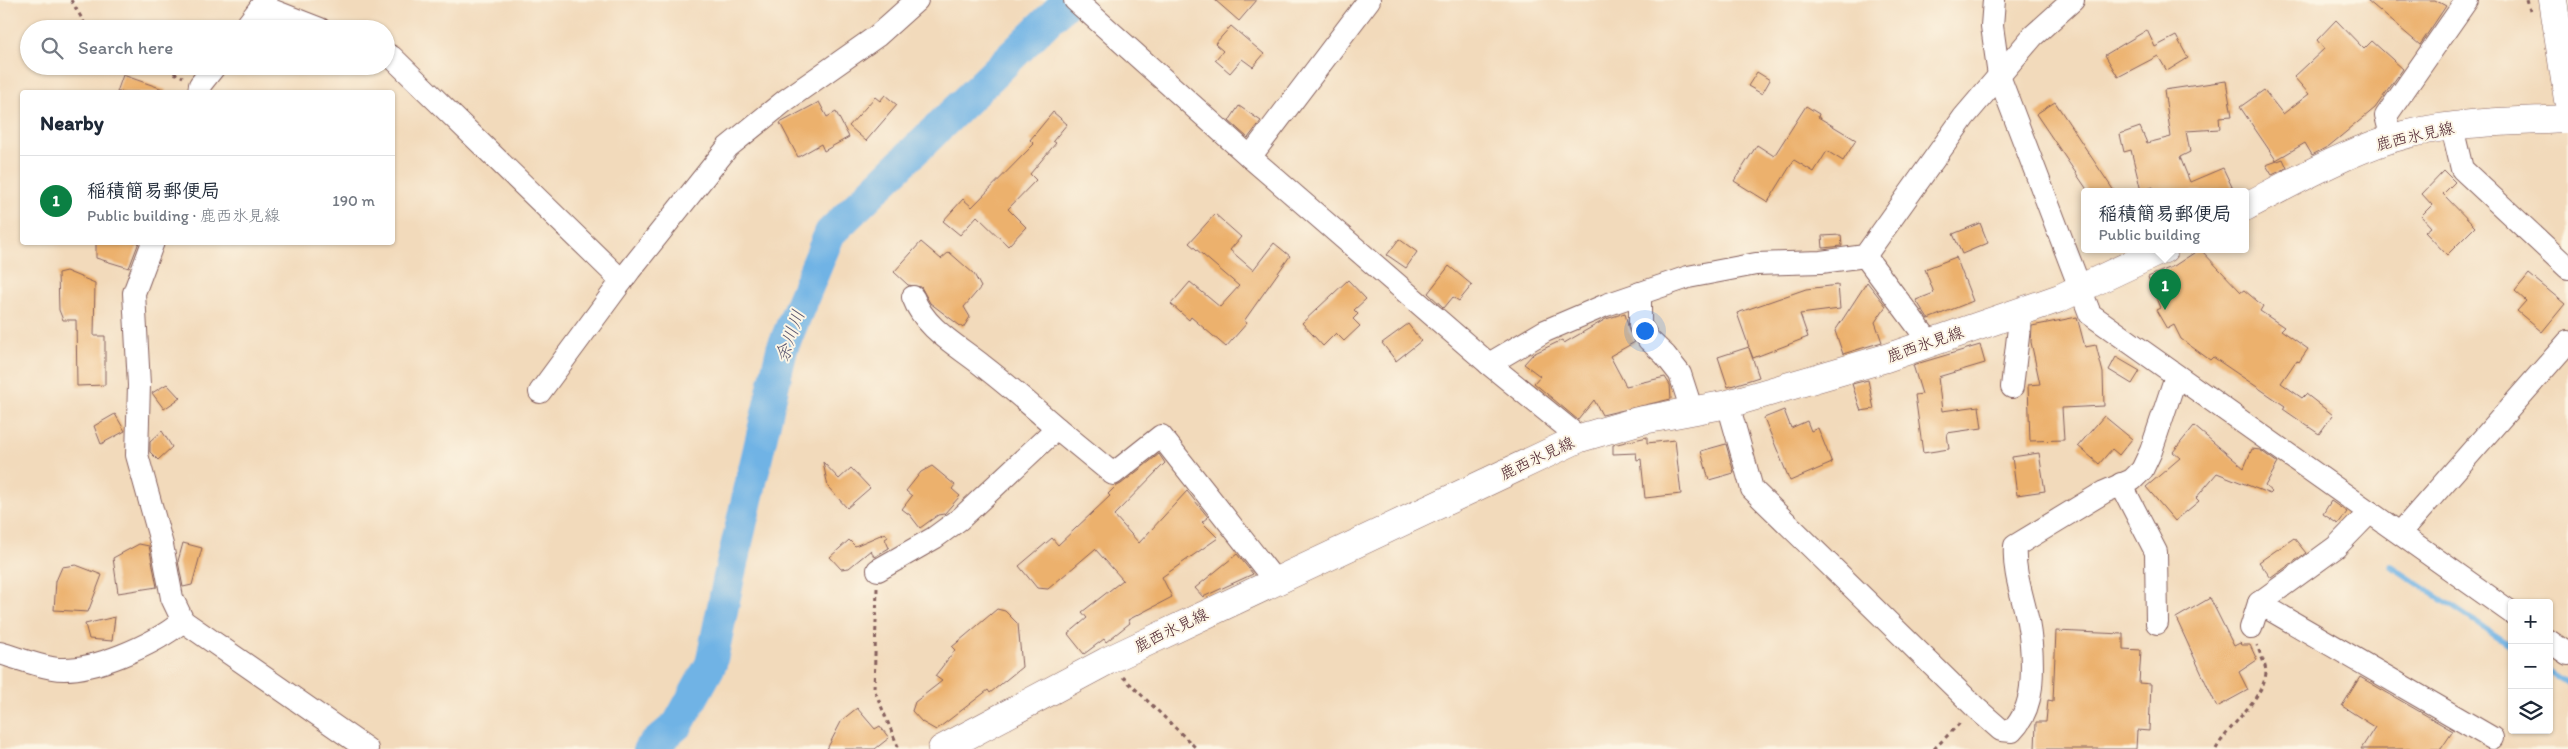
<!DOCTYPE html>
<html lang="en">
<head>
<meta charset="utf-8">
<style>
	:root { --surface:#fff; --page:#f6f6f7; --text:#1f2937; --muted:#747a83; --line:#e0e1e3; --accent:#0b8043 }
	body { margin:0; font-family:Itim,"Klee One",sans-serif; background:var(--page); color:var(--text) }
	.controls { position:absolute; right:15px; bottom:15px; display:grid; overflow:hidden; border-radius:5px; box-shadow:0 1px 4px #0004 }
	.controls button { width:45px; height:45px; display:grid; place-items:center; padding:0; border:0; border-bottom:1px solid var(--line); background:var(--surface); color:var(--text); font:25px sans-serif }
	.you { position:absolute; left:1644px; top:330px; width:18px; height:18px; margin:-12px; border:4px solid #fff; border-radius:50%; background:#1a73e8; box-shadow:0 0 0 8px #1a73e833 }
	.badge { display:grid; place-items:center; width:32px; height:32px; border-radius:50%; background:var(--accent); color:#fff; font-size:16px; font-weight:700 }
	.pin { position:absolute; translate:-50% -41px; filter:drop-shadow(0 1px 2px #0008) }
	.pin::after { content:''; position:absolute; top:26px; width:18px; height:15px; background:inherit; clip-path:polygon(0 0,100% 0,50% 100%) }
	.popup { position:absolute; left:2081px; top:188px; width:168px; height:65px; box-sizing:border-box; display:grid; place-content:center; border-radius:5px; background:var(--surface); filter:drop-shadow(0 1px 4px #0005); font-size:16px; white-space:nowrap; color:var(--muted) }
	.popup b { font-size:19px; color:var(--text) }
	.popup::after { content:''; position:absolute; left:50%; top:100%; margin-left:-10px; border:10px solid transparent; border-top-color:var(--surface) }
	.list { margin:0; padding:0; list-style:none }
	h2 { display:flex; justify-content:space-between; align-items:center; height:65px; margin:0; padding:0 20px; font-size:21px }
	h2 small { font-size:16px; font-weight:400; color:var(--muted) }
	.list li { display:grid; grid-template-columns:32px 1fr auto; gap:15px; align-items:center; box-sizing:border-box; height:90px; padding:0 20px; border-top:1px solid var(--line) }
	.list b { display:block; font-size:19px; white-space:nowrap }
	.list p { margin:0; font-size:16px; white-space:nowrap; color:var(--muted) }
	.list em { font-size:16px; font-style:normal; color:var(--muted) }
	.icon { flex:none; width:28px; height:28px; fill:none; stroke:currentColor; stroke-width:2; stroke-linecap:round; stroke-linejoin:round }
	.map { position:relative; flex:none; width:2568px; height:749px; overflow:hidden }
	.search { position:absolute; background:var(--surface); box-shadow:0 1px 4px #0004; left:20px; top:20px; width:375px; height:55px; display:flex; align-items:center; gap:12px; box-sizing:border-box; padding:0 18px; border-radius:28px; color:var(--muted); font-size:19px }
	.panel { position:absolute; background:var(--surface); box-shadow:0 1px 4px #0004; left:20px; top:90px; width:375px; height:155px; border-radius:5px }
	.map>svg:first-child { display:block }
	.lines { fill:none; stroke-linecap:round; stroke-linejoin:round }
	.stream { stroke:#70b3e5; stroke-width:5.5 }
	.river { stroke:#70b3e5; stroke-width:32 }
	.building { fill:#ecb16d }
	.minor-casing { stroke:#85605d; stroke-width:24 }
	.major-casing { stroke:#85605d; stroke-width:29 }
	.highway-casing { stroke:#85605d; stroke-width:29 }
	.path { stroke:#85605d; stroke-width:3; stroke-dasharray:4 4; stroke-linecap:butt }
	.minor { stroke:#fff; stroke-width:22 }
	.major { stroke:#fff; stroke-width:28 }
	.highway { stroke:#fff; stroke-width:28 }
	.labels { text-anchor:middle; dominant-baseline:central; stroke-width:4; stroke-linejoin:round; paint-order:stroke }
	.street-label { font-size:16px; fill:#4a1f2b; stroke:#fcf5e5 }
	.water-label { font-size:18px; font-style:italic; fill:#57536c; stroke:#fcf5e5 }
</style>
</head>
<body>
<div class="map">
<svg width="2568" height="749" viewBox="0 0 2568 749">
	<rect width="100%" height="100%" fill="#fcf5e5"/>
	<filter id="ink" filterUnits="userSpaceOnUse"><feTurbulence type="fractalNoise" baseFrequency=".02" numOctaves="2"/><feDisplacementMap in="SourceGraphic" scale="10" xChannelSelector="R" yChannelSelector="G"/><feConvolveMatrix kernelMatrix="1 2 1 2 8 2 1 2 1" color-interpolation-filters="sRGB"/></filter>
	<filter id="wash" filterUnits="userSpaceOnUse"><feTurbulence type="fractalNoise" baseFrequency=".0096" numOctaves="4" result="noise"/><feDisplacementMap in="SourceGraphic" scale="20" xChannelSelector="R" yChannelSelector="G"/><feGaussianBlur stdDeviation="1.12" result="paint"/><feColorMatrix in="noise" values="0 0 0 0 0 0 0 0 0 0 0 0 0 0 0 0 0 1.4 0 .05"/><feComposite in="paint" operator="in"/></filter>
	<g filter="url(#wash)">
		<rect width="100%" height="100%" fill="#f2dabb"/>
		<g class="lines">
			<g class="stream">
				<path d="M2391,566l121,80"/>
				<path d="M2549,671l19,12"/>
			</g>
			<path class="river" d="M649,749l29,-25 33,-60 18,-87 53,-228 48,-116 239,-233"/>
		</g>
		<g id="blocks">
			<g class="building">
				<path d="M1215,0h42l-18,21z"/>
				<path d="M2367,0h68l11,6 -26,39z"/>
				<path d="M2336,20l28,29 8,-8 31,28 -28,39 -46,38 -17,9 -7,-12 -29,17 -36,-53 24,-17 19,24 26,-20 -15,-17 30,-28 -7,-9z"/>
				<path d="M1231,26l33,28 -11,13 -11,-8 -12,14 -15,-13 8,-9 -8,-7z"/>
				<path d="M2147,30l8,17 21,-11 12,22 -21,13 -9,-15 -40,21 -13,-22z"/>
				<path d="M1757,72l13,8 -8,14 -14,-8z"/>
				<path d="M123,75l43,15 -1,2h-48z"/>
				<path d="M2226,81l6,35 -13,1 1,12 -34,2 4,21 -10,5 10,25 33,-14 11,23h-79l-2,-4 -12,4 -10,-41 -7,2 -4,-18 20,-7 7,16 24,-6 -7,-47z"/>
				<path d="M885,95l12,10 -31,36 -17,-15 26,-29 5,4z"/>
				<path d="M819,102l8,15 9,-5 13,25 -25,14 -3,-7 -23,13 -18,-34z"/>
				<path d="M2055,102l33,50 26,39h-26l-52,-77z"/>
				<path d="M1239,106l22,15 -13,17 -19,-17z"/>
				<path d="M1806,106l13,8 -1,3 38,23 -13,21 -16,-10 -13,21 -20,-12 -26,42 -34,-21 23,-36 17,11z"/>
				<path d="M1053,112l14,12 -14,17 3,2 -26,31 6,6 -28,29 18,18 -18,19 -31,-30 -17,19 -17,-14 20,-22 9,8 62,-63 -4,-4z"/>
				<path d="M2283,159l4,9 -15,7 -6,-10z"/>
				<path d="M2444,171l11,11 -12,12 32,33 -28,28 -22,-23 6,-5 -10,-11 11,-11 -10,-11z"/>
				<path d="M1215,214l26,23 -11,13 23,20 21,-27 16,13 -46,65 3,2 -21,24 -35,-30 -2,3 -18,-16 19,-22 30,25 19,-21 -50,-43z"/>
				<path d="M1980,223l8,20 -26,11 -9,-20z"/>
				<path d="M1841,235l1,11 -19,2 -1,-12z"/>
				<path d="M1399,239l18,13 -11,16 -19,-13z"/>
				<path d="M96,242h43l-10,26 -33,-10z"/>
				<path d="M921,242l20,17 8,-7 25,22 7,13 -17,20 6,10 -7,11 -33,-25 -9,-16 -13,-2 -14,-13z"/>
				<path d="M2200,249l41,43 3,-2 19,16 -3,5 24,16 -3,3 27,19 -9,13 -3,-1 -15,22 21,15 4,-4 27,21 -14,19 -36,-25 2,-3 -72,-49 -3,3 -29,-21 -7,-14 -7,4 -11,-19 4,-2 -12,-31 26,-11z"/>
				<path d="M1956,257l17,44 -45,18 -12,-19 18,-7 -9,-24z"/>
				<path d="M1449,266l23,19 -13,16 -6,-4 -9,11 -16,-15z"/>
				<path d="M66,271l29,12 -1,53h11v49l-28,1 -1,-66h-13l-4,-10 -1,-37z"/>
				<path d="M2529,274l36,30 -23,28 -25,-21 9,-10 -11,-10z"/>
				<path d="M1348,280l18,19 -12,11 4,4 -5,5 7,7 -16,15 -8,-8 -13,13 -21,-23z"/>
				<path d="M1867,282l19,24 -11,16 7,20 -39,12 -8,-23z"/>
				<path d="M1838,285l2,24 -40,5 8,23 -55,21 -4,-10 10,29 -31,10 -10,-30 31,-10 -12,-34 69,-24z"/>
				<path d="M1625,313l4,18 6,11 -25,14 16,30 39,-9 5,8 1,14 -69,16 -8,-15 -16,20 -44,-37 6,-7 -16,-12 9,-10 29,-14 2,3 42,-24z"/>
				<path d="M2077,317l8,30 11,-2 7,28 1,33 -42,2 2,32 -34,1 -2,-56 12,-1 -9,-42 1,-16z"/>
				<path d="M1408,324l13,17 -25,20 -14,-18z"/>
				<path d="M1980,345l5,18 -47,14 4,34 37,-5 3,22 -35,5 2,16 -26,4 -8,-58 7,-1 -9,-29z"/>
				<path d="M2116,357l24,14 -8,13 -23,-14z"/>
				<path d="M1868,380l6,29 -13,2 -9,-27z"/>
				<path d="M167,384l13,14 -16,11 -12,-16z"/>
				<path d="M1784,410l7,18 16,-7 4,10 7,-3 14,35 -42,18 -26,-63z"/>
				<path d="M115,414l10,17 -24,13 -7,-18z"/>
				<path d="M2104,416l28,23 -13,16 -7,-6 -13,15 -21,-18z"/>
				<path d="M2194,426l50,42 8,-19 8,1 18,13 -13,23 7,6 -2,2 -53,-21 -21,25 3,3 -24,20 -29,-34 34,-29 -7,-6z"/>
				<path d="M162,431l10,16 -14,13 -8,-8v-10z"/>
				<path d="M1647,437v6l28,-3 6,54 -36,4 -4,-39 -4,1 -1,-7 -23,1v-9z"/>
				<path d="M1726,444l8,29 -25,7 -8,-29z"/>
				<path d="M2039,453l6,38 -28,4 -5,-38z"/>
				<path d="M1159,454l6,9 -51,52 25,28 48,-52 21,26 -6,5 16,16 -56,39 10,20 -44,23 2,3 -24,19 -2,-3 -20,15 -16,-20 19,-16 -5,-6 41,-32 -28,-31 -47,40 -11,-1 -18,-22 33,-28 6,7 52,-49 -2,-2 7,-7 6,-3z"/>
				<path d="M823,462l16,17 12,-11 19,20 -23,20 -19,-21z"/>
				<path d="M932,466l23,19 -3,4 8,7 -16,18 -6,1 -18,13 -10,-13 -8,-6 10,-13 -6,-5 15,-19z"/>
				<path d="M2331,501l16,11 -9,12 -15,-10z"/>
				<path d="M885,533l3,4 -3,2 4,9 -15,9 -3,-7 -22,18 -8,1 -11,-12 19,-17 6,6z"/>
				<path d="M2294,538l12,15 -35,25 -12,-16z"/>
				<path d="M183,543l19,5 -10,37 -9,2 -5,-26z"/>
				<path d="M139,544l10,2 8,41 -39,6 -5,-35z"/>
				<path d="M1237,554l16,20 -50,23 -8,-9z"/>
				<path d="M76,565l26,10 -14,37 -34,-2 2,-29 6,-14z"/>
				<path d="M2210,598l24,48 6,-3 2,2h8l7,15 -18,12 9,18 -31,17 -41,-89z"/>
				<path d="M997,609l8,2 13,13 4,43 -32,26 -2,-3 -52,40 -14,-8 -10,-11 3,-9 27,-21 -7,-5 20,-26 -3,-3z"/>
				<path d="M115,617l-3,24 -23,-2 -4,-15z"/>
				<path d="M2056,631l67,3v15l18,1 -2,33 12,1 -2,47 -12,-1 -1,19h-101l1,-27h10l2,-22 5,1z"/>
				<path d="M2360,677l93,54 -12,18h-80l14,-22 -33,-21z"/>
				<path d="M857,708l18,21 5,-3 9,12 -14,11h-48l15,-29z"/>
			</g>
		</g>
	</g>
	<g filter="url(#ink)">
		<use href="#blocks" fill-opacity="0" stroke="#85605d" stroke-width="1"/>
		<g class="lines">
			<defs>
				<g id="minor">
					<path d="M1075,0l175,157 239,207 91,74"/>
					<path d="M1994,0l-2,26 7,50 91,238 422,299"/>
					<path d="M261,6l59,23"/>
					<path d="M244,29l22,-29"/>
					<path d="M386,54l6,3 230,224"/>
					<path d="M199,92l1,-7 15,-19"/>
					<path d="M2452,127l10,42 106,99"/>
					<path d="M2392,139l-6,-23 81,-116"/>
					<path d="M1250,157l119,-157"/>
					<path d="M153,242l-19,51 5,92 -2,70 25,90 10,53 11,23 184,128"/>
					<path d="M1865,256l65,87"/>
					<path d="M1640,293v32l9,15 16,15 15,19 12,37"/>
					<path d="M913,297c12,32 44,48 70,69 26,20 50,41 74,62"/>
					<path d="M1489,364l56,-33 61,-26 82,-28 68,-13 65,-2 44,-6 99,-139 69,-81 40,-36"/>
					<path d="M2012,387l9,-76"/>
					<path d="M540,392l90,-122 98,-123 58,-47 91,-64 40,-36"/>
					<path d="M1728,404l24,85 224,219 25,22 11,1c12,-12 17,-27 19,-44 2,-23 1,-43 -3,-65 -5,-25 -15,-50 -13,-76l89,-54 28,-12 10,-10 9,-19 25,-75"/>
					<path d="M2121,484l35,68 1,71"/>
					<path d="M2401,532l167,-190"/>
					<path d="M878,570l56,-32 26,-19 97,-91 56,46 48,-38 114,145"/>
					<path d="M2259,603l233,135"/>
					<path d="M2251,628l8,-25 77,-56 34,-35"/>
					<path d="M2549,641l19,13"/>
					<path d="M0,653c17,5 35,12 52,15 37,7 103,-24 131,-47"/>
				</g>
				<g id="major">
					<path d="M2245,207c48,-25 94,-51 145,-68 57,-18 119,-17 178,-20"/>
					<path d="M942,749l165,-88 473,-223 58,-17 90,-17 158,-46 174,-60 104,-49"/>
				</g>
				<path id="highway" d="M2553,0l15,100"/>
			</defs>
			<use href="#minor" class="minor-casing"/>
			<use href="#major" class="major-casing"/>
			<use href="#highway" class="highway-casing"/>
			<g class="path">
				<path d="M71,0l17,29"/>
				<path d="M2527,0l3,11"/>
				<path d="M159,66l24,11"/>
				<path d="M877,588l-3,101 25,60"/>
				<path d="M1123,677l74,72"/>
				<path d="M1934,749l28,-28"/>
				<path d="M2216,749c12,-23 50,-53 50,-78 -1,-8 -7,-19 -9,-26"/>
			</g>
			<use href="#minor" class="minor"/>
			<use href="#major" class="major"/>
			<use href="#highway" class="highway"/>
		</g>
	</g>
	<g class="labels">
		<g class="street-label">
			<text transform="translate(2415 136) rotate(-13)">鹿西氷見線</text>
			<text transform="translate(1925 344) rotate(-19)">鹿西氷見線</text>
			<text transform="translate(1537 458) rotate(-25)">鹿西氷見線</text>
			<text transform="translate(1171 630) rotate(-26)">鹿西氷見線</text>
		</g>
		<g class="water-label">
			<text transform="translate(790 336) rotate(-70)">余川川</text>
		</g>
	</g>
</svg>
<div class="controls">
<button>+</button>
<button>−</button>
<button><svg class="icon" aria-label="layers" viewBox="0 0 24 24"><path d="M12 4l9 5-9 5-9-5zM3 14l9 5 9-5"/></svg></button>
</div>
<div class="you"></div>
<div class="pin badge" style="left:2165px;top:310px">1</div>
<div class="popup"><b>稲積簡易郵便局</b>Public building</div>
<div class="search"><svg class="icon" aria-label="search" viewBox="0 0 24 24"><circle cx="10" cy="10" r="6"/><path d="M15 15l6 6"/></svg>Search here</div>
<section class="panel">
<h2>Nearby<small></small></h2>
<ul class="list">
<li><span class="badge">1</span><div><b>稲積簡易郵便局</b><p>Public building · 鹿西氷見線</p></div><em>190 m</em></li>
</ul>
</section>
</div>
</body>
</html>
